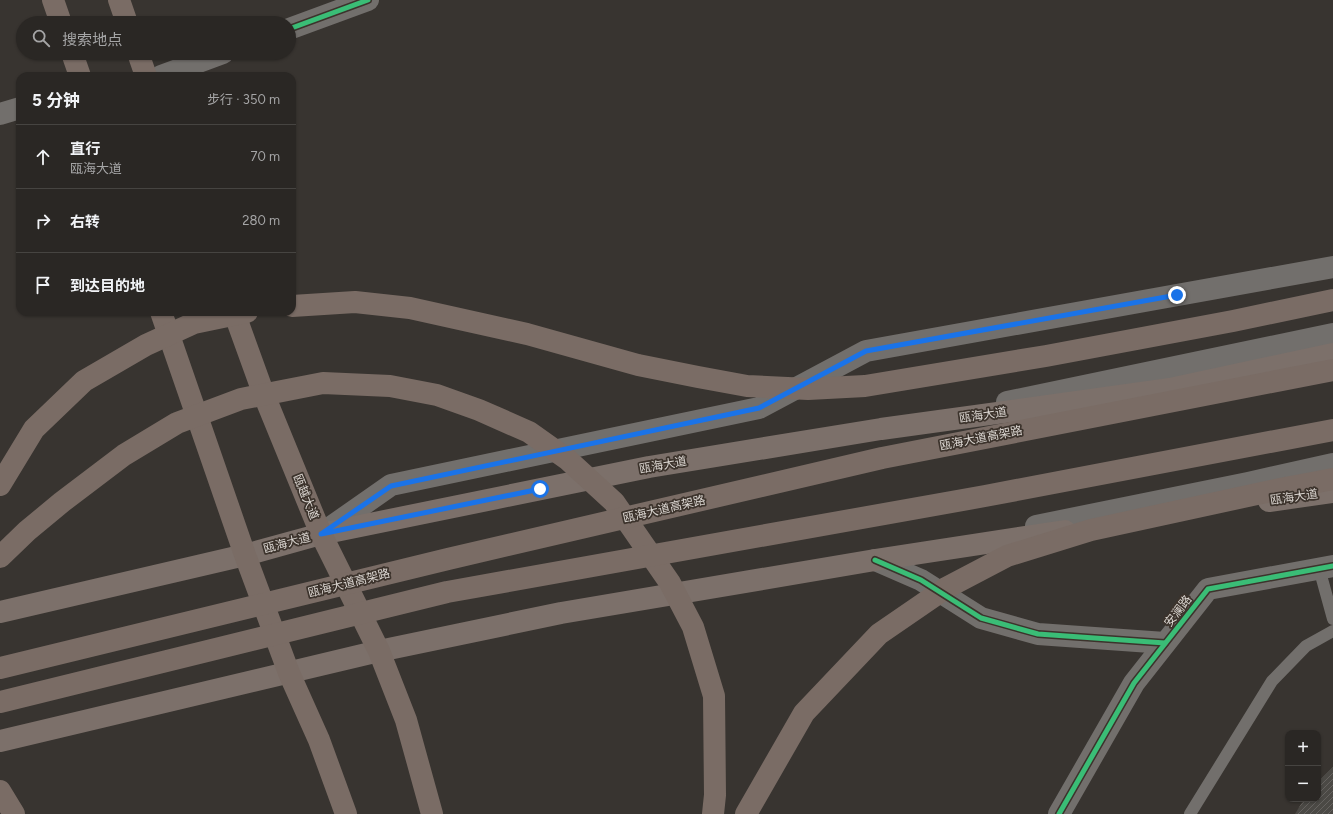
<!DOCTYPE html>
<html lang="zh">
<head>
<meta charset="utf-8">
<style>
	:root { --surface:#2a2724; --page:#322f2c; --text:#f1f3f6; --muted:#a5a5a6; --line:#464441 }
	body { margin:0; font-family:Figtree,"Noto Sans SC",sans-serif; background:var(--page); color:var(--text) }
	.controls { position:absolute; right:12px; bottom:12px; display:grid; overflow:hidden; border-radius:8px; box-shadow:0 1px 3px #0004 }
	.controls button { width:36px; height:36px; display:grid; place-items:center; padding:0; border:0; border-bottom:1px solid var(--line); background:var(--surface); color:var(--text); font:20px sans-serif }
	.stop { position:absolute; width:12px; height:12px; margin:-9px; border:3px solid #1a73e8; border-radius:50%; background:#fff }
	.stop.end { background:#1a73e8; border-color:#fff; box-shadow:0 1px 4px #0008 }
	.list { margin:0; padding:0; list-style:none }
	h2 { display:flex; justify-content:space-between; align-items:center; height:52px; margin:0; padding:0 16px; font-size:17px }
	h2 small { font-size:13px; font-weight:400; color:var(--muted) }
	.list li { display:grid; grid-template-columns:26px 1fr auto; gap:12px; align-items:center; box-sizing:border-box; height:64px; padding:0 16px; border-top:1px solid var(--line) }
	.list b { display:block; font-size:15px; white-space:nowrap }
	.list p { margin:0; font-size:13px; white-space:nowrap; color:var(--muted) }
	.list em { font-size:13px; font-style:normal; color:var(--muted) }
	.icon { flex:none; width:22px; height:22px; fill:none; stroke:currentColor; stroke-width:2; stroke-linecap:round; stroke-linejoin:round }
	.map { position:relative; flex:none; width:1333px; height:814px; overflow:hidden }
	.search { position:absolute; background:var(--surface); box-shadow:0 1px 3px #0004; left:16px; top:16px; width:280px; height:44px; display:flex; align-items:center; gap:10px; box-sizing:border-box; padding:0 14px; border-radius:22px; color:var(--muted); font-size:15px }
	.panel { position:absolute; background:var(--surface); box-shadow:0 1px 3px #0004; left:16px; top:72px; width:280px; height:244px; border-radius:12px }
	.map>svg:first-child { display:block }
	.building { fill:url(#building-hatch); filter:url(#shadow) }
	.lines { fill:none; stroke-linecap:round; stroke-linejoin:round }
	.service { stroke:#726f6c; stroke-width:12 }
	.minor { stroke:#726f6c; stroke-width:22 }
	.tertiary { stroke:#726f6c; stroke-width:22 }
	.secondary { stroke:#726f6c; stroke-width:22 }
	.primary { stroke:#7c706a; stroke-width:22 }
	.trunk { stroke:#7a6c65; stroke-width:22 }
	.cycleway-casing { stroke:#3c332c; stroke-width:8 }
	.cycleway { stroke:#3abd76; stroke-width:5 }
	.route { stroke:#1a73e8; stroke-width:5 }
	.labels { text-anchor:middle; dominant-baseline:central; stroke-width:3.5; stroke-linejoin:round; paint-order:stroke }
	.street-label { font-size:12px; fill:#dad5d0; stroke:#3c332c }
</style>
</head>
<body>
<div class="map">
<svg width="1333" height="814" viewBox="0 0 1333 814">
	<defs>
		<pattern id="building-hatch" width="6" height="6" patternUnits="userSpaceOnUse"><rect width="6" height="6" fill="#4c4844"/><path d="M-1 1l2-2M0 6l6-6M5 7l2-2" fill="none" stroke="#65625e"/></pattern>
		<filter id="shadow"><feDropShadow dx="2.5" dy="4.5" stdDeviation="0" flood-color="#0009"/></filter>
	</defs>
	<rect width="100%" height="100%" fill="#383430"/>
	<path class="building" d="M1333,767v47h-38l9,-15h14v-17z"/>
	<g class="lines">
		<g class="service">
			<path d="M1319,568l14,51"/>
			<path d="M1190,814l82,-133 34,-35 27,-15"/>
		</g>
		<g class="minor">
			<path d="M0,114l20,-6"/>
			<path d="M1059,814l75,-131 74,-94 125,-23"/>
		</g>
		<g class="tertiary">
			<path d="M289,29l79,-29"/>
			<path d="M161,76l62,-23"/>
			<path d="M875,560l46,20 60,38 57,16 127,9"/>
		</g>
		<g class="secondary">
			<path d="M1007,402l326,-68"/>
			<path d="M1036,526l212,-43 85,-19"/>
			<path d="M321,534l70,-49 368,-77 107,-57 467,-84"/>
		</g>
		<g class="primary">
			<path d="M1269,501l64,-9"/>
			<path d="M0,612l245,-57 76,-21 328,-67 232,-38 289,-40 163,-35"/>
			<path d="M0,741l379,-90 182,-38 314,-53 190,-29"/>
		</g>
		<g class="trunk">
			<path d="M53,0l8,23"/>
			<path d="M119,0l8,23"/>
			<path d="M72,53l8,23"/>
			<path d="M138,53l8,23"/>
			<path d="M292,306l63,-4 55,6 117,26 111,31 60,12 49,9 61,3 57,-3 181,-30 187,-35 100,-21"/>
			<path d="M161,312l84,243 44,118 30,67 27,74"/>
			<path d="M234,312l30,83 57,139 58,117 27,69 26,94"/>
			<path d="M0,485l34,-56 50,-48 62,-36 48,-22 53,-11"/>
			<path d="M0,557l27,-26 35,-29 62,-47 53,-32 64,-24 82,-16 67,3 47,9 42,15 50,22 38,27 47,43 56,81 23,44 21,69 1,99 -2,19"/>
			<path d="M0,668l448,-109 434,-101 451,-88"/>
			<path d="M0,702l447,-110 538,-96 348,-66"/>
			<path d="M0,791l14,23"/>
			<path d="M746,814l58,-101 75,-79 67,-46 61,-32 84,-26 189,-41 53,-10"/>
		</g>
		<defs>
			<g id="cycleway">
				<path d="M289,29l79,-29"/>
				<path d="M875,560l46,20 60,38 57,16 127,9"/>
				<path d="M1059,814l75,-131 74,-94 125,-23"/>
			</g>
		</defs>
		<use href="#cycleway" class="cycleway-casing"/>
		<use href="#cycleway" class="cycleway"/>
	</g>
	<g class="lines">
		<path class="route" d="M540,489l-219,45 70,-48 368,-78 107,-57 311,-56"/>
	</g>
	<g class="labels">
		<g class="street-label">
			<text transform="translate(983 415) rotate(-8)">瓯海大道</text>
			<text transform="translate(981 438) rotate(-11)">瓯海大道高架路</text>
			<text transform="translate(663 465) rotate(-10)">瓯海大道</text>
			<text transform="translate(306 497) rotate(68)">瓯越大道</text>
			<text transform="translate(1294 497) rotate(-8)">瓯海大道</text>
			<text transform="translate(664 509) rotate(-13)">瓯海大道高架路</text>
			<text transform="translate(287 543) rotate(-15)">瓯海大道</text>
			<text transform="translate(349 583) rotate(-14)">瓯海大道高架路</text>
			<text transform="translate(1178 611) rotate(-52)">安澜路</text>
		</g>
	</g>
</svg>
<div class="controls">
<button>+</button>
<button>−</button>
</div>
<div class="stop" style="left:540px;top:489px"></div>
<div class="stop end" style="left:1177px;top:295px"></div>
<div class="search"><svg class="icon" aria-label="search" viewBox="0 0 24 24"><circle cx="10" cy="10" r="6"/><path d="M15 15l6 6"/></svg>搜索地点</div>
<section class="panel">
<h2>5 分钟<small>步行 · 350 m</small></h2>
<ul class="list">
<li><svg class="icon" aria-label="ahead" viewBox="0 0 24 24"><path d="M12 20V5M6 11l6-6 6 6"/></svg><div><b>直行</b><p>瓯海大道</p></div><em>70 m</em></li>
<li><svg class="icon" aria-label="right" viewBox="0 0 24 24"><path d="M7 20v-9h11M14 6l5 5-5 5"/></svg><div><b>右转</b></div><em>280 m</em></li>
<li><svg class="icon" aria-label="arrive" viewBox="0 0 24 24"><path d="M6 21V4h12l-3 4 3 4H6"/></svg><div><b>到达目的地</b></div></li>
</ul>
</section>
</div>
</body>
</html>
